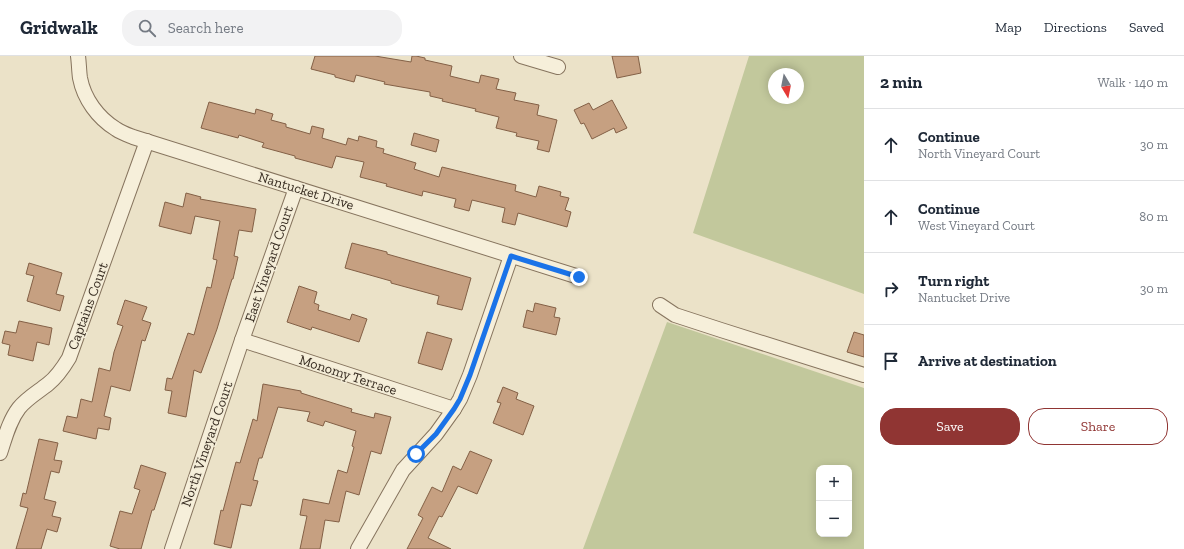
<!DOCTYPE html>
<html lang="en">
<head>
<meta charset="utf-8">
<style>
	:root { --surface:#fff; --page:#f2f2f3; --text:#1f2937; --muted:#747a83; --line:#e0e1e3; --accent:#903533 }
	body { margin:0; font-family:"Zilla Slab",serif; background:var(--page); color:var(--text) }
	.controls { position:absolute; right:12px; bottom:12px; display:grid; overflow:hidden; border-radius:8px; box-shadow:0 2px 10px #0003 }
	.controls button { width:36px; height:36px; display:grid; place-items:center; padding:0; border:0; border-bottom:1px solid var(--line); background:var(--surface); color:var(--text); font:20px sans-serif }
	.compass { position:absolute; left:768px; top:12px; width:36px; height:36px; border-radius:50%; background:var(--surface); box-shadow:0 2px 10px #0003; rotate:170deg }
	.stop { position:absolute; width:12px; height:12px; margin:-9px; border:3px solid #1a73e8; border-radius:50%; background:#fff }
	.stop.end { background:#1a73e8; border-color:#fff; box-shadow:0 1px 4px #0008 }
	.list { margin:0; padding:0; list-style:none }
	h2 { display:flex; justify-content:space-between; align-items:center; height:52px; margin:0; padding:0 16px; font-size:17px }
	h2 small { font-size:13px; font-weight:400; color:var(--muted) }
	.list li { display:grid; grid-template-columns:26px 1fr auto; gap:12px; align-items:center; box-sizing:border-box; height:72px; padding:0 16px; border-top:1px solid var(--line) }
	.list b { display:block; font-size:15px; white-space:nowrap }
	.list p { margin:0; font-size:13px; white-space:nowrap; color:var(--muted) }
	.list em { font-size:13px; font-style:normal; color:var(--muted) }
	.actions { display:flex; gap:8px; padding:12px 16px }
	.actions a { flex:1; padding:9px 0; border:1px solid var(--accent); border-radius:16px; text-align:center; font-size:14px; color:var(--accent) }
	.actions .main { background:var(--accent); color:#fff }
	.icon { flex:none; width:22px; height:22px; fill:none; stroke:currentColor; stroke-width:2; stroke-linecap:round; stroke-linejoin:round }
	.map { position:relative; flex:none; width:864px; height:493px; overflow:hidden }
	header { display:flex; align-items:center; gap:24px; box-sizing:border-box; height:56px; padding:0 20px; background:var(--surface); border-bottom:1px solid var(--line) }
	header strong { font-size:19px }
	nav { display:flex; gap:22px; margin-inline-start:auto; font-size:14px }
	.search { width:280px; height:36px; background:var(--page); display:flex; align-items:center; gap:10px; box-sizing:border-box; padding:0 14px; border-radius:16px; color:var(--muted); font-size:15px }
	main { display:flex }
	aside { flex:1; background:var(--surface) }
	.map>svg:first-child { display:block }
	.green { fill:#c2c89c; fill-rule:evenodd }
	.building { fill:#c6a081; stroke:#836046 }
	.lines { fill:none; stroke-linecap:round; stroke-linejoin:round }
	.minor-casing { stroke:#86745e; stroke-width:16 }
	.minor { stroke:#f6efda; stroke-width:14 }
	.route { stroke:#1a73e8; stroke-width:5 }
	.labels { text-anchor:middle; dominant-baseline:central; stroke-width:3; stroke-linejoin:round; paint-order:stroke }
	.street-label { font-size:14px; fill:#372c21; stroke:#f3ecd7 }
</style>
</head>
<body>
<header>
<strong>Gridwalk</strong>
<div class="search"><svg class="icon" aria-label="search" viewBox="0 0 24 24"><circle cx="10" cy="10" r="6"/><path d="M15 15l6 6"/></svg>Search here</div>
<nav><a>Map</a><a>Directions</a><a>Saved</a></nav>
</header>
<main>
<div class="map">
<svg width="864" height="493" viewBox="0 0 864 493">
	<rect width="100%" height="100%" fill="#ebe2c8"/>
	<g class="green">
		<path d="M749,0h115v238l-171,-61zM774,18h24v24h-24z"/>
		<path d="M667,266l197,66v161h-281zM819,412h30v66h-30z"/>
	</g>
	<g class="building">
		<path d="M315,0h60l36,6 1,-6h4l9,2v2l27,6 -2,10 29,7 2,-8 18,4 -3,10 20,4 -2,7 25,5 -2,10 20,5 -8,32 -12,-3 2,-8 -23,-5 1,-3 -21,-5 3,-11 -24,-6 1,-2 -34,-8 1,-2 -13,-3v-4l-46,-8 1,-2 -29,-7 -2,7 -19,-5v-2l-24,-6z"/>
		<path d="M612,0h26l3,17 -24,5z"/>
		<path d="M612,44l15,28 -11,5 -2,-5 -22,11 -8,-16 -3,1 -7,-14 15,-7 4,7z"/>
		<path d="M209,46l46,12 1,-5 17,5 -2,6 15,4v3l24,7 2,-8 12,3 -2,9 24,7 2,-7 10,3 1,-5 18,5 -1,6 8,2 -1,4 33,10 -2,6 25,8 3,-10 57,14 17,4 -1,6 21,6 3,-11 22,6 -1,4 9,2 -4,12 6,2 -4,15 -49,-14 -3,12 -13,-3 3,-14 -33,-8 -3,11 -15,-4 2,-8 -33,-8 -1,5 -36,-10 1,-2 -27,-7 4,-15 -28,-6 -4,12 -37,-10v-2l-33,-9 2,-4 -25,-8 -1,3 -37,-10z"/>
		<path d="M414,77l25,7 -3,12 -25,-7z"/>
		<path d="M186,137l15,4 -1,2 56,10 -4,23 -13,-2 -5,26 4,1 -5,22h-1l-15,50 -16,44 -7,-3 -8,47 -18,-4 4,-22 -7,-1 2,-12 5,1 16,-46 6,2 13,-48 4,1 6,-28 -4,-1 7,-38 -25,-5 -4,18 -32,-8 6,-24 18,5z"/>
		<path d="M352,187l35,9v2l84,24 -9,32 -25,-6 2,-8 -48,-13v-2l-46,-13z"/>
		<path d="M29,207l33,10 -6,21 8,2 -4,15 -33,-10 7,-25 -8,-2z"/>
		<path d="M299,230l18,6 -3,11 5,2 -1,5 32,10 2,-6 15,5 -8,23 -47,-15 -1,3 -24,-8z"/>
		<path d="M125,244l22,7 -5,13 9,3 -6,18 -3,-1 -12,51 -19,-5 -7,30 7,2 -2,12 -11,-2 -2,11 -33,-8 4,-15 10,2 4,-19 11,3 7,-34 11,3 4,-19 9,-26 -6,-2z"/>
		<path d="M535,247l21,5 -2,9 6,1 -4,17 -33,-8 4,-17 6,2z"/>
		<path d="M19,265l33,7 -3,17 -12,-3 -4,19 -25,-6 2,-10 -8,-2 3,-12 11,2z"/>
		<path d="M427,276l25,7 -10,31 -24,-7z"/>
		<path d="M854,276l10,3v22l-17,-5z"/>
		<path d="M263,328l38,7v2l51,16 -1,3 23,6 1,-5 16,4 -10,37 -10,-3 -12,44 -13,-4 -7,31 -14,-2 -5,29h-20l7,-33 -7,-1 3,-16 26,5 9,-34 9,3 7,-26 -2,-1 4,-15 -31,-10 -2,5 -16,-5 3,-9 -32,-5 -13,41 -3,10h-3l-6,22 5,1 -7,25 -10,-2 -10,44 -17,-4 7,-34 2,1 13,-49 4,1 13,-44 4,2z"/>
		<path d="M503,331l15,6 -2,6 18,7 -11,29 -30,-12 8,-20 -4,-1z"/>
		<path d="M39,383l19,4 -4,17 8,1 -3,12 -8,-2 -7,28 12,3 -4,14 9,2 -4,14 -10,-3 -6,20h-25l12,-41 -8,-2 3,-13 3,1z"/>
		<path d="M470,395l22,9 -15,34 -19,-8 -16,31 -3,-1 -11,22 23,11h-44l16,-31 -5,-3 14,-28 10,5 11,-26 8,4z"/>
		<path d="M141,409l25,8 -12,37h-2l-11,39h-21l-10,-3 10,-35 12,3 8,-24 -6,-2z"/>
	</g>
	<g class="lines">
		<defs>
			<g id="minor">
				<path d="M78,0c1,7 1,15 2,22 4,21 18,40 36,51 6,4 12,6 17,8l446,140"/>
				<path d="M521,0l37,11"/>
				<path d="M660,249l15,10 46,15 143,45"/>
				<path d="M242,284l212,69"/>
				<path d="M0,397c5,-15 9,-32 19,-45 8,-10 19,-16 29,-24 9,-7 15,-16 21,-26l78,-217"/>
				<path d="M172,493l70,-209 54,-152"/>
				<path d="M358,493l45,-79 33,-36 18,-25 6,-10 10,-24 41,-119"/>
			</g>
		</defs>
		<use href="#minor" class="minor-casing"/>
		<use href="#minor" class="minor"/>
	</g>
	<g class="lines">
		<path class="route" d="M416,398l20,-20 18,-25 6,-10 10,-24 41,-119 68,21"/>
	</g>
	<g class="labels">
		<g class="street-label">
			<text transform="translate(306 135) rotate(17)">Nantucket Drive</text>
			<text transform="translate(269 208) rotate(-71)">East Vineyard Court</text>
			<text transform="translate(88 250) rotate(-70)">Captains Court</text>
			<text transform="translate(348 319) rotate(18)">Monomy Terrace</text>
			<text transform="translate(207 388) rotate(-71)">North Vineyard Court</text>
		</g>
	</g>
</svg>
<div class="controls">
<button>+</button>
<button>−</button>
</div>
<svg class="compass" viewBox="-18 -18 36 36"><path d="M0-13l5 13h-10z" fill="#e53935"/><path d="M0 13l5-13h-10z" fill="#747a83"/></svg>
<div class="stop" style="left:416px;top:398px"></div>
<div class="stop end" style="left:579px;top:221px"></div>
</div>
<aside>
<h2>2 min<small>Walk · 140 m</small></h2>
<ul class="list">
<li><svg class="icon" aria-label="ahead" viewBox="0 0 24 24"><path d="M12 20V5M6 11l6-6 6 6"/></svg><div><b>Continue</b><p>North Vineyard Court</p></div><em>30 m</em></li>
<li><svg class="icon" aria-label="ahead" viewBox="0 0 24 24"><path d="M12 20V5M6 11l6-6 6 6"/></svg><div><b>Continue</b><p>West Vineyard Court</p></div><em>80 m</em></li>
<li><svg class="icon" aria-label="right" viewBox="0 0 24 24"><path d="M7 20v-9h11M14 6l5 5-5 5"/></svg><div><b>Turn right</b><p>Nantucket Drive</p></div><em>30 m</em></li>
<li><svg class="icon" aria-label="arrive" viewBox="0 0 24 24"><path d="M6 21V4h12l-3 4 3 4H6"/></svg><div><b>Arrive at destination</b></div></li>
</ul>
<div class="actions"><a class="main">Save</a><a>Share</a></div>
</aside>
</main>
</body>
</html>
